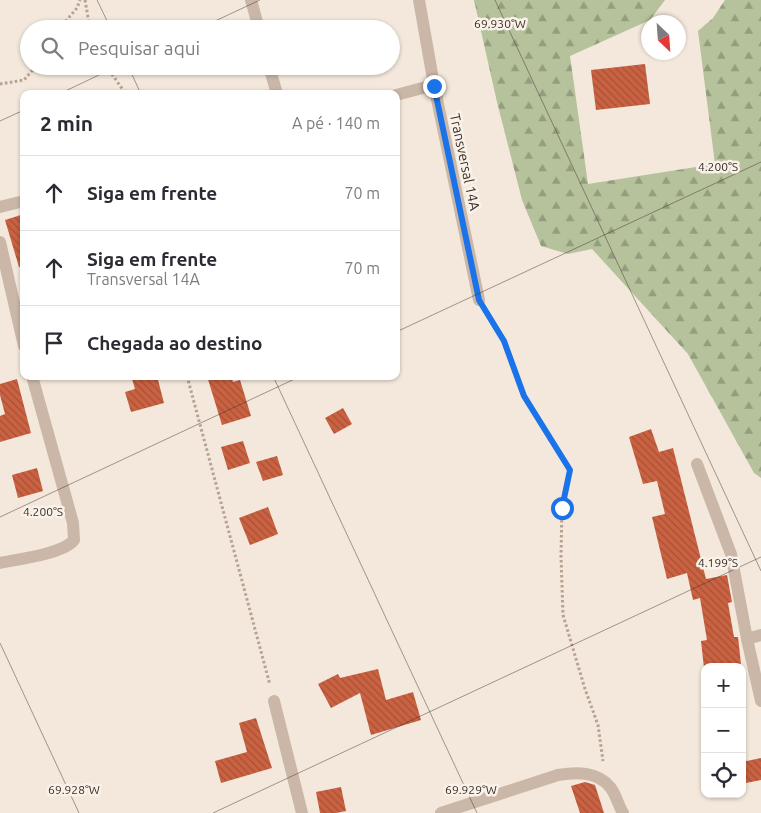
<!DOCTYPE html>
<html lang="pt">
<head>
<meta charset="utf-8">
<style>
	:root { --surface:#fff; --page:#f2f2f3; --text:#2b2b33; --muted:#7c7c81; --line:#e1e1e2 }
	body { margin:0; font-family:Ubuntu,sans-serif; background:var(--page); color:var(--text) }
	.controls { position:absolute; right:15px; bottom:15px; display:grid; overflow:hidden; border-radius:10px; box-shadow:0 1px 4px #0004 }
	.controls button { width:45px; height:45px; display:grid; place-items:center; padding:0; border:0; border-bottom:1px solid var(--line); background:var(--surface); color:var(--text); font:25px sans-serif }
	.compass { position:absolute; left:641px; top:15px; width:45px; height:45px; border-radius:50%; background:var(--surface); box-shadow:0 1px 4px #0004; rotate:155deg }
	.stop { position:absolute; width:15px; height:15px; margin:-11px; border:4px solid #1a73e8; border-radius:50%; background:#fff }
	.stop.end { background:#1a73e8; border-color:#fff; box-shadow:0 1px 5px #0008 }
	.list { margin:0; padding:0; list-style:none }
	h2 { display:flex; justify-content:space-between; align-items:center; height:65px; margin:0; padding:0 20px; font-size:21px }
	h2 small { font-size:16px; font-weight:400; color:var(--muted) }
	.list li { display:grid; grid-template-columns:32px 1fr auto; gap:15px; align-items:center; box-sizing:border-box; height:75px; padding:0 20px; border-top:1px solid var(--line) }
	.list b { display:block; font-size:19px; white-space:nowrap }
	.list p { margin:0; font-size:16px; white-space:nowrap; color:var(--muted) }
	.list em { font-size:16px; font-style:normal; color:var(--muted) }
	.icon { flex:none; width:28px; height:28px; fill:none; stroke:currentColor; stroke-width:2; stroke-linecap:round; stroke-linejoin:round }
	.map { position:relative; flex:none; width:761px; height:813px; overflow:hidden }
	.search { position:absolute; background:var(--surface); box-shadow:0 1px 4px #0004; left:20px; top:20px; width:380px; height:55px; display:flex; align-items:center; gap:12px; box-sizing:border-box; padding:0 18px; border-radius:28px; color:var(--muted); font-size:19px }
	.panel { position:absolute; background:var(--surface); box-shadow:0 1px 4px #0004; left:20px; top:90px; width:380px; height:290px; border-radius:10px }
	.map>svg:first-child { display:block }
	.forest { fill:url(#forest-firs) }
	.building { fill:url(#building-back-hatch) }
	.lines { fill:none; stroke-linecap:round; stroke-linejoin:round }
	.path { stroke:#b7a191; stroke-width:3; stroke-dasharray:2.5 2.5; stroke-linecap:butt }
	.street { stroke:#cbb7a7; stroke-width:12 }
	.route { stroke:#1a73e8; stroke-width:6 }
	.ticks { fill:none; stroke:#372d28; stroke-width:1; stroke-opacity:0.45 }
	.labels { text-anchor:middle; dominant-baseline:central; stroke-width:5; stroke-linejoin:round; paint-order:stroke }
	.street-label { font-size:14px; fill:#372d28; stroke:#faf2e8 }
	.ticks-label { font-size:12px; text-anchor:middle; fill:#372d28; stroke:#faf2e8; stroke-width:5; stroke-linejoin:round; paint-order:stroke }
</style>
</head>
<body>
<div class="map">
<svg width="761" height="813" viewBox="0 0 761 813">
	<defs>
		<pattern id="forest-firs" width="22" height="20" patternUnits="userSpaceOnUse" patternTransform="scale(1.25)"><rect width="22" height="20" fill="#b5c29b"/><path d="M5 1l3.5 6h-7zM16 11l3.5 6h-7z" fill="#949e7e"/></pattern>
		<pattern id="building-back-hatch" width="6" height="6" patternUnits="userSpaceOnUse" patternTransform="scale(1.25)"><rect width="6" height="6" fill="#ca6242"/><path d="M-1 5l2 2M0 0l6 6M5-1l2 2" fill="none" stroke="#a55137"/></pattern>
	</defs>
	<rect width="100%" height="100%" fill="#f3e8db"/>
	<path class="forest" d="M474,0h191l-15,20 -80,36 18,128 127,-20 -17,-133 15,-13 12,-18h36v478l-7,-5 -66,-119 -96,-105 -24,5 -27,-8 -19,-46 -25,-98z"/>
	<g class="building">
		<path d="M645,64l5,40 -54,6 -5,-40z"/>
		<path d="M24,214v52l-5,1 -14,-47z"/>
		<path d="M142,376h15l7,27 -33,9 -6,-20 10,-3 -3,-10z"/>
		<path d="M207,376h24l2,6 7,-2 11,36 -29,9z"/>
		<path d="M17,379l14,54 -31,9v-26l5,-2 -5,-19v-11z"/>
		<path d="M343,408l9,16 -18,10 -9,-16z"/>
		<path d="M651,429l8,23 14,-4 33,131 21,-4 5,27 -4,1 6,34h4l3,27 -36,3 -1,1 -3,-27 6,-1 -7,-42 -7,2 -6,-27 -20,6 -15,-62 13,-3 -8,-33 -14,3 -14,-47z"/>
		<path d="M243,441l7,22 -22,7 -7,-23z"/>
		<path d="M277,456l6,19 -20,6 -7,-19z"/>
		<path d="M37,468l6,23 -25,7 -6,-23z"/>
		<path d="M268,507l10,27 -28,11 -11,-27z"/>
		<path d="M378,669l8,31 27,-8 8,28 -50,15 -11,-42 -29,15 -13,-24 20,-10 2,4z"/>
		<path d="M256,718l16,50 -51,15 -6,-22 32,-9 -8,-29z"/>
		<path d="M761,758v22l-15,3 -4,-21z"/>
		<path d="M585,782l10,3 9,28h-24l-9,-27z"/>
		<path d="M341,787l5,24 -10,2h-16l-4,-21z"/>
	</g>
	<g class="lines">
		<g class="path">
			<path d="M85,0l5,29"/>
			<path d="M59,29l18,-21 3,-8"/>
			<path d="M106,66l20,28"/>
			<path d="M0,84l24,-4 12,-14"/>
			<path d="M487,313l17,28 20,55 47,74 -9,38 -1,48 2,59 22,74 13,36 5,36"/>
			<path d="M187,376l83,309"/>
		</g>
		<g class="street">
			<path d="M251,0l8,29"/>
			<path d="M419,0l15,85 45,215"/>
			<path d="M269,66l8,28"/>
			<path d="M396,95l38,-10"/>
			<path d="M0,207l24,-6"/>
			<path d="M0,242l24,104"/>
			<path d="M697,464l34,90 16,85 14,62"/>
			<path d="M0,563c18,-4 63,-9 74,-23l-1,-17 -41,-147"/>
			<path d="M747,639l14,-4"/>
			<path d="M274,701l28,112"/>
			<path d="M441,813l117,-38c18,-3 39,-4 52,12 6,7 8,18 13,26"/>
		</g>
	</g>
	<g class="lines">
		<path class="route" d="M434,86l45,214 25,41 20,55 46,74 -8,38"/>
	</g>
	<path class="ticks" d="M97,0l14,29M495,0l266,571M198,29l62,-29M128,66l13,28M59,94l59,-28M0,121l24,-11M396,332l365,-170M273,376l204,437M0,517l301,-141M0,643l79,170M213,813l548,-256"/>
	<g class="labels">
		<g class="street-label">
			<text transform="translate(465 162) rotate(78)">Transversal 14A</text>
		</g>
	</g>
	<g class="ticks-label">
		<text x="500" y="28">69.930°W</text>
		<text x="718" y="171">4.200°S</text>
		<text x="43" y="516">4.200°S</text>
		<text x="718" y="567">4.199°S</text>
		<text x="74" y="794">69.928°W</text>
		<text x="471" y="794">69.929°W</text>
	</g>
</svg>
<div class="controls">
<button>+</button>
<button>−</button>
<button><svg class="icon" aria-label="locate" viewBox="0 0 24 24"><circle cx="12" cy="12" r="6"/><path d="M12 2v4M12 18v4M2 12h4M18 12h4"/></svg></button>
</div>
<svg class="compass" viewBox="-18 -18 36 36"><path d="M0-13l5 13h-10z" fill="#e53935"/><path d="M0 13l5-13h-10z" fill="#7c7c81"/></svg>
<div class="stop" style="left:562px;top:508px"></div>
<div class="stop end" style="left:434px;top:86px"></div>
<div class="search"><svg class="icon" aria-label="search" viewBox="0 0 24 24"><circle cx="10" cy="10" r="6"/><path d="M15 15l6 6"/></svg>Pesquisar aqui</div>
<section class="panel">
<h2>2 min<small>A pé · 140 m</small></h2>
<ul class="list">
<li><svg class="icon" aria-label="ahead" viewBox="0 0 24 24"><path d="M12 20V5M6 11l6-6 6 6"/></svg><div><b>Siga em frente</b></div><em>70 m</em></li>
<li><svg class="icon" aria-label="ahead" viewBox="0 0 24 24"><path d="M12 20V5M6 11l6-6 6 6"/></svg><div><b>Siga em frente</b><p>Transversal 14A</p></div><em>70 m</em></li>
<li><svg class="icon" aria-label="arrive" viewBox="0 0 24 24"><path d="M6 21V4h12l-3 4 3 4H6"/></svg><div><b>Chegada ao destino</b></div></li>
</ul>
</section>
</div>
</body>
</html>
